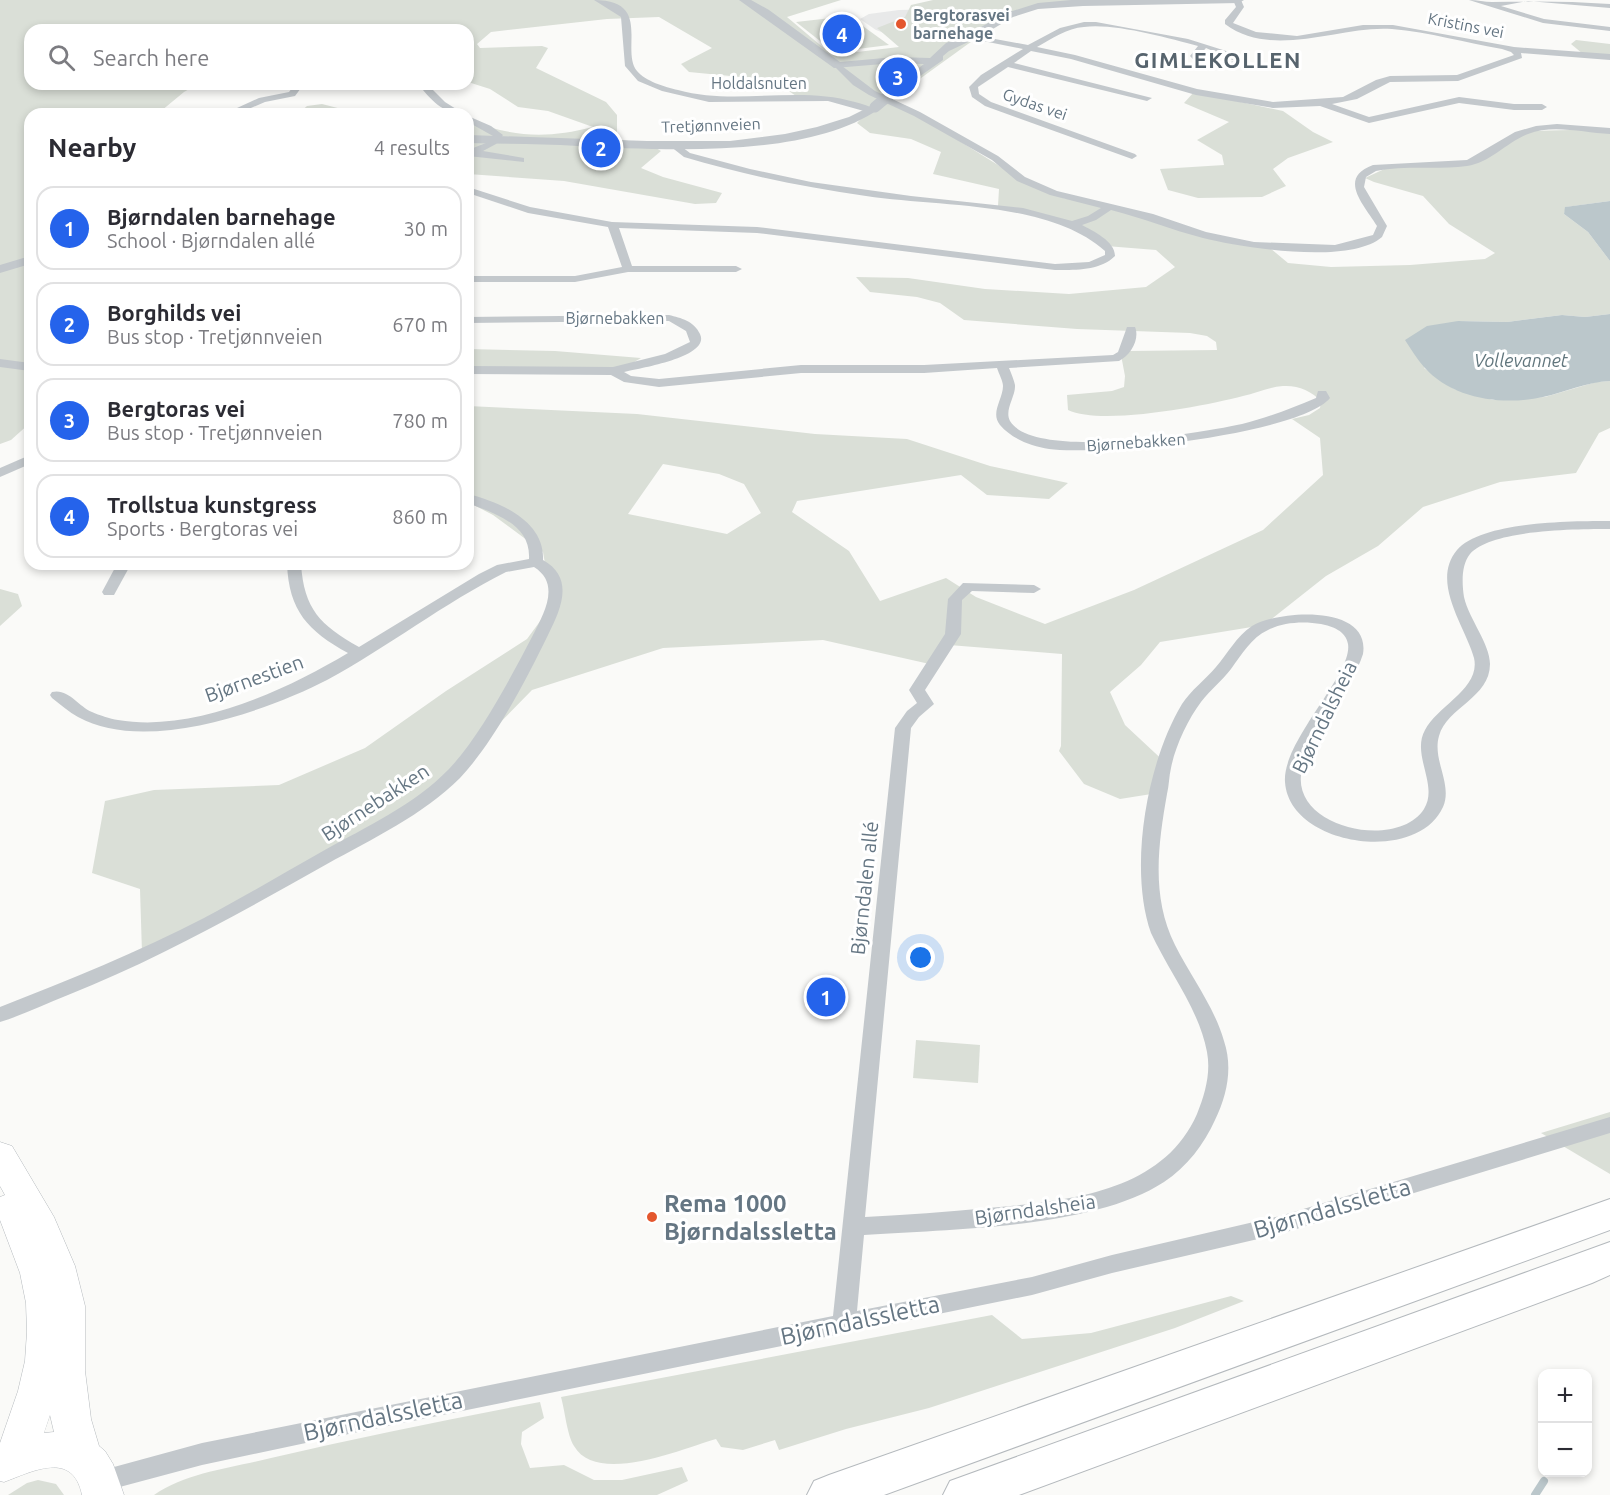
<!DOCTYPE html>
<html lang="en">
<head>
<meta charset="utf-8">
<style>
	:root { --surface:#fff; --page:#f2f2f3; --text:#2b2b33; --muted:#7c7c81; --line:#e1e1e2; --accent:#2563eb }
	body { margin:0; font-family:Ubuntu,sans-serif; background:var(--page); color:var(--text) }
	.controls { position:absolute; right:18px; bottom:18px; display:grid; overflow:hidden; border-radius:12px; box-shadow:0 3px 9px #0003 }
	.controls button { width:54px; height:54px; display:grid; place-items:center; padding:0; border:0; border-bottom:2px solid var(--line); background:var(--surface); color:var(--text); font:30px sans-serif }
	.you { position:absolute; left:921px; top:958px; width:21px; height:21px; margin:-15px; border:4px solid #fff; border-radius:50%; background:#1a73e8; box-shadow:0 0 0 9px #1a73e833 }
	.badge { display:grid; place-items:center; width:39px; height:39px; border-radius:50%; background:var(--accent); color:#fff; font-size:20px; font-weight:700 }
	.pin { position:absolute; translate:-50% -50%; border:3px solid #fff; box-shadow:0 2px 6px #0006 }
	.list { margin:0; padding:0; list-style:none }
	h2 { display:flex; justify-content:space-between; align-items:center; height:78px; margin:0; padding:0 24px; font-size:26px }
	h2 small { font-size:20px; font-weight:400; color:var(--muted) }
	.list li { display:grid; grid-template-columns:39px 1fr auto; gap:18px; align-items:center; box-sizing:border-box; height:84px; margin:0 12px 12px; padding:0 12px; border:2px solid var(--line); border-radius:18px }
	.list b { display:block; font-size:22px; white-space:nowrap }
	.list p { margin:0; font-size:20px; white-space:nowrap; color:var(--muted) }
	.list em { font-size:20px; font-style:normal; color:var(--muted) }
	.icon { flex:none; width:33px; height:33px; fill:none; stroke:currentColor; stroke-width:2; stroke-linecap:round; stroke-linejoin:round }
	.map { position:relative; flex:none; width:1610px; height:1495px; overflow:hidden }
	.search { position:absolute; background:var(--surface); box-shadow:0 3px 9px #0003; left:24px; top:24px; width:450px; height:66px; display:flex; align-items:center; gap:15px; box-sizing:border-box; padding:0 21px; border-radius:18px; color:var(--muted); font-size:22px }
	.panel { position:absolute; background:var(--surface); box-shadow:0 3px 9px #0003; left:24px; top:108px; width:450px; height:462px; border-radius:18px }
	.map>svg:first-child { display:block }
	.built { fill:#e8e9e9 }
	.green { fill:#dadfd7; fill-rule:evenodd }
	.water { fill:#bbc7cb }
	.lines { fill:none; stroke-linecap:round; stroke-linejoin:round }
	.stream { stroke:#bbc7cb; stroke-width:8 }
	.primary-casing { stroke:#b5babe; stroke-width:1 }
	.trunk-casing { stroke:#b4b9bd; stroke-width:2 }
	.minor { fill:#c3c8cc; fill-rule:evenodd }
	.tertiary { fill:#c3c8cc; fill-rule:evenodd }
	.primary { fill:#fff; fill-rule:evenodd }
	.trunk { fill:#fff; fill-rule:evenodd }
	.tertiary-bridge { stroke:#c3c8cc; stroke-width:11 }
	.poi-dot { fill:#e4572e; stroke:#fff; stroke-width:2 }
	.labels { text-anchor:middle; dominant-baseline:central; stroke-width:6; stroke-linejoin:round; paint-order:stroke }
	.far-poi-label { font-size:16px; font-weight:bold; fill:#657683; stroke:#fff; text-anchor:start }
	.far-street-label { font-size:16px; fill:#657683; stroke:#fff }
	.far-water-label { font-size:18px; font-style:italic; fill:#60757c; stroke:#fff }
	.street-label { font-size:20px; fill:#657683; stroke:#fff }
	.far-district-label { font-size:22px; font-weight:bold; letter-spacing:1.5px; fill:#57646e; stroke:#fff }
	.near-poi-label { font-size:24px; font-weight:bold; fill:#657683; stroke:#fff; text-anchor:start }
	.near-street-label { font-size:24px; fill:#657683; stroke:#fff }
</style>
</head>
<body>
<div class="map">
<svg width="1610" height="1495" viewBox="0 0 1610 1495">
	<rect width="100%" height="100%" fill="#fafaf8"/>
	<path class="built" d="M937,9l-37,30 -24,-9 -16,-11 9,-5 30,-4z"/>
	<g class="green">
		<path d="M0,0h841l-54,17 45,38 67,-8 -22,-19 28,-11 6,-12 22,-5h304l-174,2 -45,9 -50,33 -76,55 127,79 44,20 71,13 64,21 72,16 18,15 43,4 79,-2 75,-6 10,-6 -46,-29 -26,-28 -49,-14 -9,-4 28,-13 72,-2 65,-32 80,-2v72l-44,6 -2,7 24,18 22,29v53l-25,3 -23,-2 -55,7 -49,-1 -34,47 30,21 39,11 52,-3 51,-15 14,-1v47l-11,5 -23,40 -76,9 -77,25 -45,39 -52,30 -62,49 -104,17 -19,23 -31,27 15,33 44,41 -5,26 -44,7 -36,-15 -25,-33 2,-5 1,-92 -113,-9 -15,20 -111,-25 -160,8 -131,42 -80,82 -72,52 -238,129 -2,-64 -48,-16 13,-72 49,-11 125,-5 86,-37 81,-57 81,-52 25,-34 -9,-53 -50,-37 -25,-13v-96l169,8 178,20 92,5 83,27 78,17 -19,16 -62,-4 -26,-20 -164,26 -5,11 57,39 31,50 66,-23 30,19 69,27 89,-34 129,-60 60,-55 -3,-37 -28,-19 17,-4 11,-7 1,-7c-10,-10 -23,-16 -38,-15 -14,1 -27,7 -40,10 -38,10 -142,30 -175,14l-1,-15 45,-4 12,-4 1,-11 -4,-21 7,-4 89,-1 -1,-8 -9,-6 -17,-3 -113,-4 -113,-9 -24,-17 -23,-6 -47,-5 -14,-15 52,1 77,11 84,5 77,-7 29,-20 -19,-17 -50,-4 -45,-23 -63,-17 1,-17 -66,-15 8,-22 -30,-13 -41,-6 -13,-10 12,-13 -11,-6 -62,-8 -23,-16 -84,-8 -8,-8 31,-16 -53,-31 -52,2 -116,13 -14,12 3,4 62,-2 6,2 -12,20 70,34 11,13v24l34,6 10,6 -20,17 22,9 59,16 -6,10 -21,1 -131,-23 -96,-7v-54c45,17 78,19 125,7l-45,-16 -30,-4 -28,-18 -22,-7v-52h-438v54h168l-14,8 -23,19 4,3h-135v309l-19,17 -11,4zM663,464l56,10 25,10 17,29 -34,21 -99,-20z"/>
		<path d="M849,16l40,29 -55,7 -38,-30z"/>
		<path d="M1576,40l34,4v15l-27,-5 -12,-10z"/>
		<path d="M1194,92l89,19 30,21 20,10 -45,16 -15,11 13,17 -24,11 -64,1 -30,-8 -8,-21 64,-4 -2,-10 -25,-15 32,-18 -45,-19z"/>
		<path d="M322,104l39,10h-63l9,-8z"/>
		<path d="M468,349l87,2 86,7 -15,9 -89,5 -69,-2z"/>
		<path d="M0,589l18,5 4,12 -22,20z"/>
		<path d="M916,1040l64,5 -2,38 -65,-5z"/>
		<path d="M1610,1112v62l-69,-41z"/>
		<path d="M1231,1296l13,5 -69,27 -246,80 -83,21 -67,21 -4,-10 -32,10 -22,-3 -5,-8c-32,9 -119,47 -142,7 -7,-11 -9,-35 -13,-49l431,-82 30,24 69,-6z"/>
		<path d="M540,1402l4,16 -22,14 -1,12 9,24 34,-3 30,15h28l60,-13 6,14 -31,14h-503c34,-23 78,-27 117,-37 89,-21 179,-39 269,-56z"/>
		<path d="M38,1480l18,4 8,11h-56l19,-12z"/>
	</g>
	<g class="water">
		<path d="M1610,201v60l-22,-29 -24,-18 1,-7z"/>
		<path d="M1610,314v67c-24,1 -44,11 -67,16 -40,9 -91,2 -119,-30 -7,-8 -13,-18 -19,-27l22,-14 31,-5 49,1 55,-7 23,2z"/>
	</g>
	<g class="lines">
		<path class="stream" d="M1535,1495l9,-14"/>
		<defs>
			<path id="primary" d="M0,1142l12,4 42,71 21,49 10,40v65l6,48 8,27 6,5 8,13 11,31h-42c-9,-45 -49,-24 -78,-13l-4,-1v-38l18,-52 7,-30 2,-29 -1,-29 -6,-30 -20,-53v-23l5,-2 -5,-9zM50,1415l4,17 -10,1z"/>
			<g id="trunk">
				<path d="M1610,1199v31l-726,265h-77l7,-14 15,-6z"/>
				<path d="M1610,1242v33l-18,8 -573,212h-76l7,-14z"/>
			</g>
		</defs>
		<use href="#primary" class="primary-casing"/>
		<use href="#trunk" class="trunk-casing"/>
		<g class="minor">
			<path d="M594,0c59,0 26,50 43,71 8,10 28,16 41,19 58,16 119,-5 177,12 7,2 15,4 21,8l-5,3 -43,-12 -119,1 -47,-11 -24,-10 -13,-15 -4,-49z"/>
			<path d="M1233,0h8l3,7 -11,16 23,9 41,4 66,-11h30l121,22 96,7v6l-89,-7 1,5 -64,23 -68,1 -33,17 -25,5 37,13 90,-20 55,7h28l5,3 -5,3h-28l-55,-7 -90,20 -49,-17 -47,2 -77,-13 -125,-36 -40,-8 -17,12 138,35 -5,3 -139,-34 -30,20 1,7 12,8 144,52 2,2 -5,3 -147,-53 -13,-9 -3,-10 12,-12 42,-26 -55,-11v-4l60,11 32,-17 24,-6h12l92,17 54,17 2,6c-15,11 -42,8 -54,-6l8,-10c-31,-8 -83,-23 -114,-19 -17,1 -33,12 -47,20l38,8 122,34 76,13 70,-5 33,-17 14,-4 67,-1 57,-20 -3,-3 -9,-3c-36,-6 -73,-17 -110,-20 -52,-4 -119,31 -167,-5v-4l11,-13zM1206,48l29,13c-11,3 -28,3 -36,-5z"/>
			<path d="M1469,0c8,0 16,2 23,2 40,-1 78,-1 118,2v4l-82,-7 -27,5 43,13 66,8v4l-67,-8z"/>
			<path d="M838,63l37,28 45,21 78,44 27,21 32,14 96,23 53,18 48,10 81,3 38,-10 4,-9c-13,-21 -40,-48 -4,-61l94,-5 48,-28 21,-6 21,-2 53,4v6c-26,-1 -57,-10 -82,0 -21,8 -38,29 -61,32 -30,4 -62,-1 -91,5l-10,6 -2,10 23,39 -5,11c-32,28 -139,11 -179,1 -31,-8 -60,-20 -92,-28l-15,10 -14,5c11,6 33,16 33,31 -15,15 -40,14 -60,14l-298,-37 -138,-5 13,38h104l6,3 -6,3h-108l-53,10h-107v-6h107l47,-9 -14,-40 -80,-14 -60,-20v-6l62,20 82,15 145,5 298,37 34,-2 16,-7v-4c-56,-50 -166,-44 -239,-55 -62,-9 -122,-21 -182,-39l-14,-11 8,-2 12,9 60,16 61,13 100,14 112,12 49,13 16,-5 13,-8 -51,-13 -33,-14 -25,-21 -78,-44 -45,-21 -16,-10 -19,-19z"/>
			<path d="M295,84h9l-9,12 -30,6 -28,12h-13l35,-16 30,-6z"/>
			<path d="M418,84h9l18,18 19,12c-21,0 -34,-15 -46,-30z"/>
			<path d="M468,116l23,10 12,9 -7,9 -13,7 41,7v4l-56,-6v-6l18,-7 7,-7 -25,-14z"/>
			<path d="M669,315c12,3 25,6 31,19 11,23 -60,34 -76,38l7,4 28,3 142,-14h123l189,-10 5,-3 9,-25h8c5,12 -4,28 -16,34l-110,7c2,5 5,12 6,17 1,11 -11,25 -5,36 24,40 191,12 232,3 25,-6 50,-16 74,-26l2,-7h8l4,7c-30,36 -233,58 -281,51 -18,-3 -37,-10 -49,-24 -10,-12 3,-26 3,-39 0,-5 -4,-12 -6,-18l-73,5h-123l-142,14 -35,-5 -13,-7 -143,-1v-8l145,1 52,-13 25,-12 -4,-11 -17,-10 -201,2v-6z"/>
			<path d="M0,359l30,4v8l-30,-4z"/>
			<path d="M30,455v9l-30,13v-9z"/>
			<path d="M468,494c32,8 77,27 75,66 32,18 18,49 5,75 -22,45 -54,107 -88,143 -37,37 -88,61 -133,86 -85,48 -169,95 -259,131 -23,9 -45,20 -68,27v-15c69,-27 138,-55 204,-89 40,-21 80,-45 119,-67 43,-24 91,-46 126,-82 32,-34 62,-92 84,-134 11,-22 28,-51 1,-68l-28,5c-62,31 -118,75 -179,108 -62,32 -183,74 -249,37 -9,-5 -17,-12 -26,-19l-2,-3 2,-3c16,-4 26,14 40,20 7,3 18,7 26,8 76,13 166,-29 230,-67 -40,-22 -59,-42 -61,-89h14c3,45 19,61 58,83l120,-73 18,-9 32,-6c2,-35 -34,-45 -61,-56z"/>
			<path d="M1610,521v8c-31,0 -119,0 -140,25 -9,11 -8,30 -6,43 5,22 26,47 26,67 0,34 -43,43 -51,72 -7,24 14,48 4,71 -26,58 -154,39 -158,-25 -3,-41 68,-108 63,-138 -2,-13 -16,-18 -27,-20 -17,-3 -38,-2 -53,6 -17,8 -26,24 -37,39 -9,12 -21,21 -30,33 -13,17 -26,45 -30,66 -2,8 -2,18 -4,26 -9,51 -16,103 8,151 16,32 39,61 49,96 9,27 3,54 -9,79 -11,24 -28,47 -51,62 -72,47 -215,47 -300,53l-7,76 175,-34 80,-22 168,-39 330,-99v16l-330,101 -168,39 -80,22 -698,142 -132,28 -101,27 -9,-3 -3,-8 3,-8 110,-30 631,-127 62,-588 12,-17 10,-8 -8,-13 36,-56 3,-35 15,-16 71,2 7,4 -7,4 -62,-2 -10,9 -1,34 -36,56 9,14 -15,13 -8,11 -46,489c41,-2 82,-5 123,-9 76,-7 174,-14 209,-94 8,-20 14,-41 10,-62 -8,-43 -38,-80 -56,-119 -23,-65 -4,-171 31,-229 9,-14 23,-24 34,-37 12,-14 20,-30 36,-41 27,-16 119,-22 111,28 -13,41 -56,78 -62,121 -6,54 97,75 123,34 15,-24 -13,-54 1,-79 12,-24 56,-42 49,-72 -8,-30 -44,-76 -17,-108 25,-29 116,-29 153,-29z"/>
			<path d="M117,564h14l-17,31h-10l-2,-3z"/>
		</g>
		<g class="tertiary">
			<path d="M739,0h12l18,10 71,52 55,-5 35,1 16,-15 28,-12 32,-18 32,-10 33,-3h173l-5,3 -156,3 -45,3 -25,8 -32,19 -32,15 -6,5v4l-50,35 -6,-3 2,-2 35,-26 -29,-1 -61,5z"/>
			<path d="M875,104l6,3 -2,2c-72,50 -216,41 -301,37 -37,-2 -73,-2 -110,-3v-8l179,6h83l55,-7 32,-7 32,-10z"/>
			<path d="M30,256v8l-30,9v-8z"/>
		</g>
		<use href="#primary" class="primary"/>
		<use href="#trunk" class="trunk"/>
		<path class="tertiary-bridge" d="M875,107l18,-15"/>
	</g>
	<g class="poi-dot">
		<circle cx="901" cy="24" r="6"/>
		<circle cx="652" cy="1217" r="6"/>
	</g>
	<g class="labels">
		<g class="far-poi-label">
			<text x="913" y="15">Bergtorasvei<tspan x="913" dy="18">barnehage</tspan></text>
		</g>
		<g class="far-street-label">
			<text transform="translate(1466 25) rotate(11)">Kristins vei</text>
			<text x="759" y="83">Holdalsnuten</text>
			<text transform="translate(1035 104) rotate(19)">Gydas vei</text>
			<text transform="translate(711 125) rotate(-2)">Tretjønnveien</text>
			<text x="615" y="318">Bjørnebakken</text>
			<text transform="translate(1136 442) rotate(-4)">Bjørnebakken</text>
		</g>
		<g class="far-water-label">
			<text x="1521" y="360">Vollevannet</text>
		</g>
		<g class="street-label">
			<text transform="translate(254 678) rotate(-20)">Bjørnestien</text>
			<text transform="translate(1324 717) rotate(-64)">Bjørndalsheia</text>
			<text transform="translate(375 802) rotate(-33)">Bjørnebakken</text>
			<text transform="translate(864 888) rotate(-84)">Bjørndalen allé</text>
			<text transform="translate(1035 1209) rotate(-8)">Bjørndalsheia</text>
		</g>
		<g class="far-district-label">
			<text x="1218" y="59">GIMLEKOLLEN</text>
		</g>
		<g class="near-poi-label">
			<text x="664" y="1203">Rema 1000<tspan x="664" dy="28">Bjørndalssletta</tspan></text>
		</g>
		<g class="near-street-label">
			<text transform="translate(1332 1208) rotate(-16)">Bjørndalssletta</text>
			<text transform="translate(860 1320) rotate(-12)">Bjørndalssletta</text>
			<text transform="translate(383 1416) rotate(-12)">Bjørndalssletta</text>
		</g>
	</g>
</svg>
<div class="controls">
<button>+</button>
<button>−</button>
</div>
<div class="you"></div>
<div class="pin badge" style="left:826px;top:997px">1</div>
<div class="pin badge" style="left:601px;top:148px">2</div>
<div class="pin badge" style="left:898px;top:77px">3</div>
<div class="pin badge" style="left:842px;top:34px">4</div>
<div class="search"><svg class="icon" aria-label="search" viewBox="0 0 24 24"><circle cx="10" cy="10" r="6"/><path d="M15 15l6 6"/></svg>Search here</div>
<section class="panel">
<h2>Nearby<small>4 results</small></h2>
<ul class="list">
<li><span class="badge">1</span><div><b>Bjørndalen barnehage</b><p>School · Bjørndalen allé</p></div><em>30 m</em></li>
<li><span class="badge">2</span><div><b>Borghilds vei</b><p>Bus stop · Tretjønnveien</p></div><em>670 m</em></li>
<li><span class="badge">3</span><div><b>Bergtoras vei</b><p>Bus stop · Tretjønnveien</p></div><em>780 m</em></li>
<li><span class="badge">4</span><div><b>Trollstua kunstgress</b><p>Sports · Bergtoras vei</p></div><em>860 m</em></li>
</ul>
</section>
</div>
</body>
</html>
